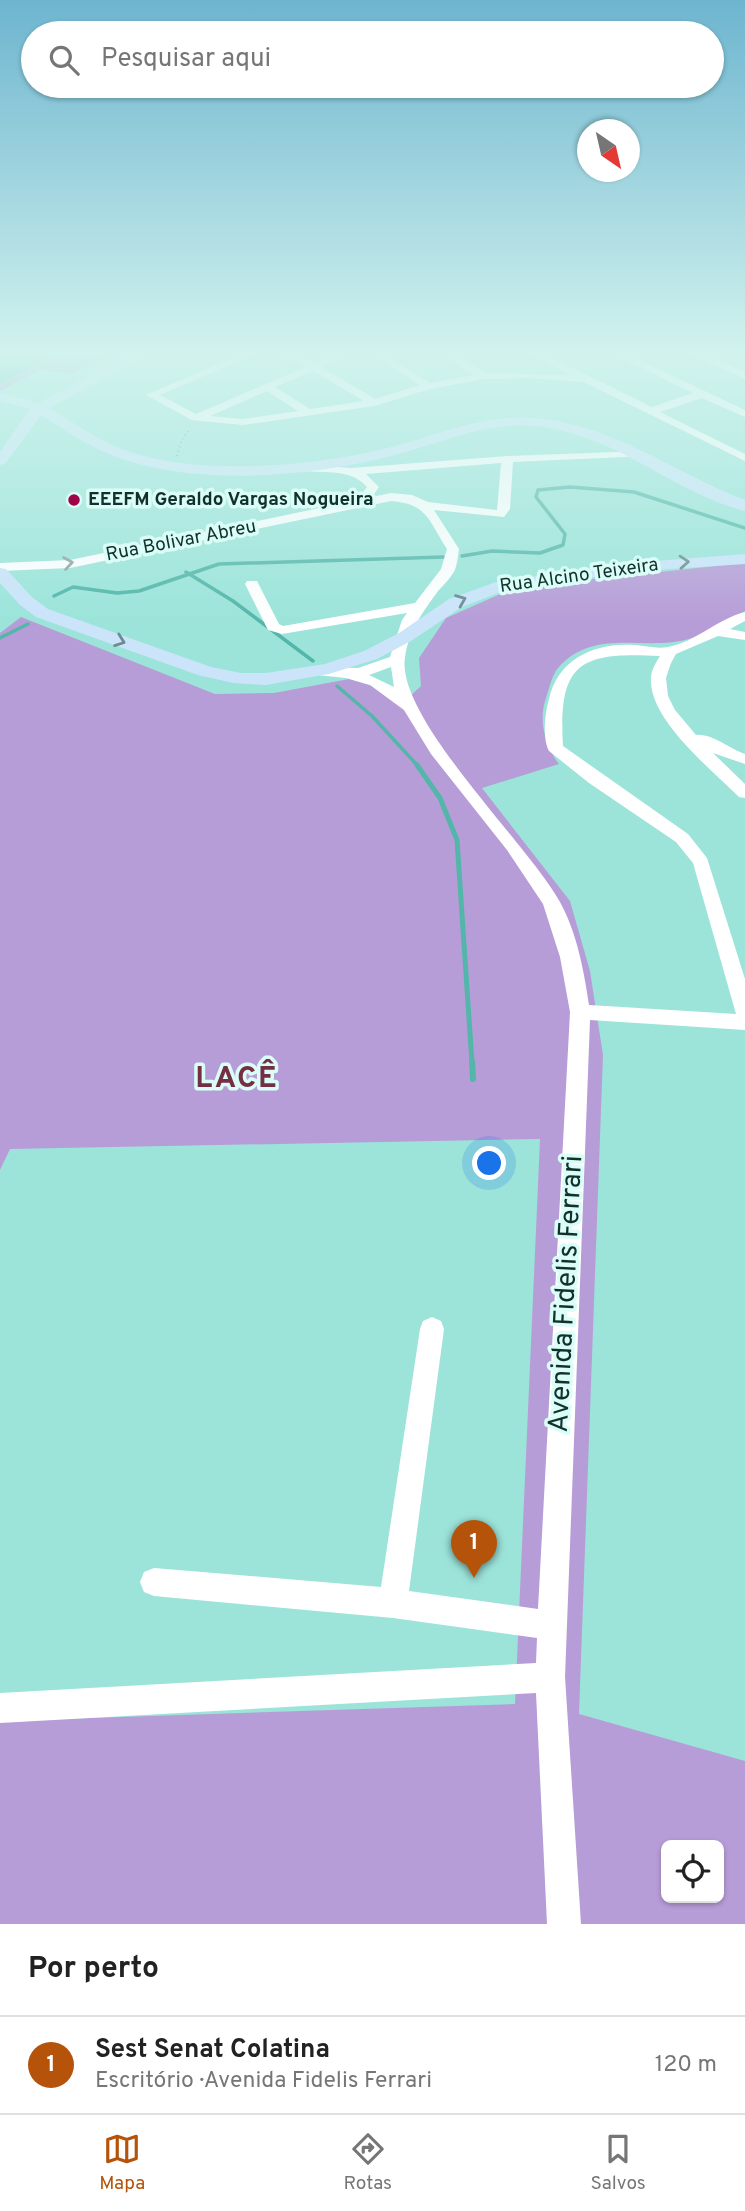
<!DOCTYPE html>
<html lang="pt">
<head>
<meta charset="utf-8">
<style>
  :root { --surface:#fff; --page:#f2f2f2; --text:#222; --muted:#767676; --line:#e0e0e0; --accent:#b45309 }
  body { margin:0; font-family:Overpass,sans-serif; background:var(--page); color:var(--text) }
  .controls { position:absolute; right:21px; bottom:21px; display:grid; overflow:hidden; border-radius:10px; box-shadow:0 2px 5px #0004 }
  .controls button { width:63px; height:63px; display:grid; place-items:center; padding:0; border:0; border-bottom:2px solid var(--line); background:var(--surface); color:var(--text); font:35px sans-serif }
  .compass { position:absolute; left:577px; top:119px; width:63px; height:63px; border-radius:50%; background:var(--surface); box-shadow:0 2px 5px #0004; rotate:146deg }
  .you { position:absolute; left:490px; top:1164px; width:24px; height:24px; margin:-18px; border:5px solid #fff; border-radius:50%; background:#1a73e8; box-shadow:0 0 0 10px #1a73e833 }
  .badge { display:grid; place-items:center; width:46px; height:46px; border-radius:50%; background:var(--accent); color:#fff; font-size:23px; font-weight:700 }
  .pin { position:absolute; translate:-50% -58px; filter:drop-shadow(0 2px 4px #0008) }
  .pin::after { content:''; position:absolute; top:37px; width:24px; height:21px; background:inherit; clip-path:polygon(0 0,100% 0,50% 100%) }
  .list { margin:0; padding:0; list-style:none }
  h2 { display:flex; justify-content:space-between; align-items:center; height:91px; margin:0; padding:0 28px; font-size:30px }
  h2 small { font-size:23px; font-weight:400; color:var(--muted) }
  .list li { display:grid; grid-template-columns:46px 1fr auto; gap:21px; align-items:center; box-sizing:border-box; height:98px; padding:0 28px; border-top:2px solid var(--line) }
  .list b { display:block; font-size:26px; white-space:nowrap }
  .list p { margin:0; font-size:23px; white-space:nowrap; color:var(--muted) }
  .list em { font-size:23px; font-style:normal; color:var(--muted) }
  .icon { flex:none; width:38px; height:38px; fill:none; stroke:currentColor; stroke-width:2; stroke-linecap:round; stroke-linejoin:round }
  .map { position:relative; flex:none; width:745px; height:1924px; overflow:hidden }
  .search { position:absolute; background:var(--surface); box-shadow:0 2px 5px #0004; left:21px; right:21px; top:21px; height:77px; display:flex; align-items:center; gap:18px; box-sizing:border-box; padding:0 24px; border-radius:38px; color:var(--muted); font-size:26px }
  .sheet { height:189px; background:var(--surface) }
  nav { display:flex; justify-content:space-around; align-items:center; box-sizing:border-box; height:98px; border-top:2px solid var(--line); background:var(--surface); font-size:19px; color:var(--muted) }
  nav a { display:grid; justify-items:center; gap:4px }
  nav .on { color:var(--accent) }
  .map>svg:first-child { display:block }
</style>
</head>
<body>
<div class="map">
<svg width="745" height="1924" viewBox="0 0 745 1924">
  <rect width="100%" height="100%" fill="#9ce4da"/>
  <g fill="#b79dd7" fill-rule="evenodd">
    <path d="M 61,352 L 118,352 L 71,374 L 41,370 L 0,391 L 0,384 Z"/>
    <path d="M 745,563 L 745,611 C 728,619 710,631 692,638 C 646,653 595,626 558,668 C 552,675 549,689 546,698 C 538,720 545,746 559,764 L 482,788 L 570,901 L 590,971 L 603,1055 L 579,1714 L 745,1761 L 745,1924 L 0,1924 L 0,1721 L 515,1704 L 540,1139 L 10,1149 L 0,1170 L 0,633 L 21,617 L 215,694 L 274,693 L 349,679 L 409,697 L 421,686 L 419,658 L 446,618 L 516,587 ZM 666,1845 L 719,1845 L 719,1898 L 666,1898 Z"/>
  </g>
  <path fill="#54b6aa" d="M 0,352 L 61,352 L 0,384 Z"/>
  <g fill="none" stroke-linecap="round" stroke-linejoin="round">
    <g stroke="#54b6aa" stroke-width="3.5">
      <path d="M 462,556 L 492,551 L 540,553 L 563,545 L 565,534 L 536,497 L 538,490 L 570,487 L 634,492 L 745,528"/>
      <path d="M 186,572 L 233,601 L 313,661"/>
      <path d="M 54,596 L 73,587 L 117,593 L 139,591 L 219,564 L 443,557"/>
      <path d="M 0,638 L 28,624"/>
      <path d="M 337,686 L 372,716 L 418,766"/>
    </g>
    <path stroke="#54b6aa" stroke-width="5" d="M 417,765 L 440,798 L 457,840 L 472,1063"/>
    <path stroke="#54b6aa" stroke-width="6" d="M 472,1061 L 473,1079"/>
    <path stroke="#71aca4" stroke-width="2" stroke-dasharray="1 3.5" stroke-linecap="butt" d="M 177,456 L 182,439 L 190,429"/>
    <g fill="#fff" fill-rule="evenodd">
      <path d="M 246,352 L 260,352 L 160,395 L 196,414 L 305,367 L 277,352 L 290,352 L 314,363 L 339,352 L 353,352 L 322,367 L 375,399 L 420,385 L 368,352 L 380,352 L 430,383 L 474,375 L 440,352 L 452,352 L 485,373 L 570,375 L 527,352 L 540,352 L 652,407 L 693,393 L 609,352 L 622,352 L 745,410 L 745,417 L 702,398 L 660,412 L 745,454 L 745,461 L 584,382 L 527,378 L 483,379 L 430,389 L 374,406 L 243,425 L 192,420 L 146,395 ZM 313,371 L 364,401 L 310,409 L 275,387 ZM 267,391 L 298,411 L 243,419 L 210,416 Z"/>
      <path d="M 687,352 L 700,352 L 745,372 L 745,379 Z"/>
      <path d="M 642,451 L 648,454 L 646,456 L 513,462 L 510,509 L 504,517 L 434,510 L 459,549 C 458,556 457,564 455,570 C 451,577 444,585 438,591 C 423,612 409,630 405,657 C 395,717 528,844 560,902 C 577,933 584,971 589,1005 L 736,1014 L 693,863 L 676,842 L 589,783 L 549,751 C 542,738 545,713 549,699 C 558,658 596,642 635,645 C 646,646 657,649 668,647 C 696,642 717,619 745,612 L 745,621 L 730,629 L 745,632 L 745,640 L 718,636 L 676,654 L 671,663 L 666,678 L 668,696 L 675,710 L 696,735 C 711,733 730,749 745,754 L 745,764 L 713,753 L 745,784 L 745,798 L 739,797 C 712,770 652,722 651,682 C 650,672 655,664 660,656 C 581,652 558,661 563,746 L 688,834 L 707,858 L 745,979 L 745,1030 L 590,1020 L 565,1677 L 581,1924 L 547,1924 L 536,1693 L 0,1723 L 0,1693 L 536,1663 L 537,1638 L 393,1618 L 154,1596 L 144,1592 L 140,1582 L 144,1572 L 154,1568 L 381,1587 L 420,1329 L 423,1321 L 432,1317 L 441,1321 L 444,1329 L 409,1591 L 538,1609 L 570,1012 L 560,957 L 543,904 L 507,850 L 431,754 L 404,710 L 370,685 L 346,678 L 317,675 L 310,671 L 317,667 L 358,668 L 390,657 L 402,620 L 407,613 L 282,634 L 268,630 L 245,584 L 247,581 L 257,581 L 279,624 L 283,626 L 415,603 L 441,569 L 447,549 C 428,520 428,504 391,501 L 70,568 L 0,571 L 0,563 L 70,560 L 358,500 L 367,487 C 349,466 319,475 295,470 L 293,468 L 299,464 L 351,468 L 507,456 ZM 501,463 L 497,510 L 428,502 L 412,495 L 391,493 L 372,497 L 379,487 L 366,474 ZM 391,667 L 394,687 L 369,675 Z"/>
    </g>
    <g fill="#cbe4fa" fill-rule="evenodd">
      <path d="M 137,352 L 153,352 L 49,408 C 75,423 98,441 128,451 C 200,477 321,466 395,446 C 442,434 485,414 534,418 C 612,424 675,473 745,500 L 745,511 C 671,492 617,434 535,426 C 485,421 439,444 391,456 C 310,477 194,487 114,456 C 87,446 65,430 41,415 L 5,464 L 0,465 L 0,452 L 30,409 L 0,401 L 0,393 L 38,403 Z"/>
      <path d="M 745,554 L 745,564 L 639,571 L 506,590 L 462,607 L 411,641 L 377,659 L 329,674 L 266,685 L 233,683 L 198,675 L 36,617 L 20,605 L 0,583 L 0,568 L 6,569 L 32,597 L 48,609 L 211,667 L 241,673 L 266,673 L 325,664 L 364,651 L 399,633 L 449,599 L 496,582 L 618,564 Z"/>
    </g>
  </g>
  <defs><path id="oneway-chevron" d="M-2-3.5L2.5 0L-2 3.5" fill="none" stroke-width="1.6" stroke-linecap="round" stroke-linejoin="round" transform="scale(1.75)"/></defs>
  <g stroke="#6e8a94">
    <use href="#oneway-chevron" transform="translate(684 562) rotate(-4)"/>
    <use href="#oneway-chevron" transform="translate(461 600) rotate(-22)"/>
    <use href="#oneway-chevron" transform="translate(120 641) rotate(20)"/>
  </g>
  <use stroke="#94a2a0" href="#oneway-chevron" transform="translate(68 563) rotate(-9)"/>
  <linearGradient id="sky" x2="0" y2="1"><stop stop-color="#6db5cf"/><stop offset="0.57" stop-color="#d2f3ee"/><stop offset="1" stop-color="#d2f3ee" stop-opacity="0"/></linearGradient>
  <rect width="745" height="621" fill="url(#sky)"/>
  <circle fill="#9f0449" stroke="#dafdf8" stroke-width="2.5" cx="74" cy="500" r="7"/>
  <g text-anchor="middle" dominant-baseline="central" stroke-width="7" stroke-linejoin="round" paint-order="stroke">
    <g font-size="19" font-weight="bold" fill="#12312d" stroke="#dafdf8" text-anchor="start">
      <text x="88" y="500">EEEFM Geraldo Vargas Nogueira</text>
    </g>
    <g font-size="19" fill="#12312d" stroke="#dafdf8">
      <text transform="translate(181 541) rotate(-11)">Rua Bolivar Abreu</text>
      <text transform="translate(579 576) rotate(-8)">Rua Alcino Teixeira</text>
    </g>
    <g font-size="28" fill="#12312d" stroke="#dafdf8">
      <text transform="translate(567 1294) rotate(-87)">Avenida Fidelis Ferrari</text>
    </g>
    <g font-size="30" font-weight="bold" letter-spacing="2" fill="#752f43" stroke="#dafdf8">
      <text x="237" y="1079">LACÊ</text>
    </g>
  </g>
</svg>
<div class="controls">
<button><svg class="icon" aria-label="locate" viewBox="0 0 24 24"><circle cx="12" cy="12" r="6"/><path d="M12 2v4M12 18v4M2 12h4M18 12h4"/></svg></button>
</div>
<svg class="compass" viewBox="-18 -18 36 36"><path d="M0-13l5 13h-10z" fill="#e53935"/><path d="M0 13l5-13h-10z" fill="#767676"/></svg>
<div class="you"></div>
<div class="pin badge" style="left:474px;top:1578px">1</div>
<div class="search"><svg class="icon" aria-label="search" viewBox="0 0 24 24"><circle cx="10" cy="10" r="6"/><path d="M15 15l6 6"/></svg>Pesquisar aqui</div>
</div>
<section class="sheet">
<h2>Por perto<small></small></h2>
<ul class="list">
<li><span class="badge">1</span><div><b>Sest Senat Colatina</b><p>Escritório · Avenida Fidelis Ferrari</p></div><em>120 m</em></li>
</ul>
</section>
<nav>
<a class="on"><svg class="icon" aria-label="map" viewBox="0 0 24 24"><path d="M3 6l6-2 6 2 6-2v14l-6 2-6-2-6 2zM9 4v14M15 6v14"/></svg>Mapa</a>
<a><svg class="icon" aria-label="directions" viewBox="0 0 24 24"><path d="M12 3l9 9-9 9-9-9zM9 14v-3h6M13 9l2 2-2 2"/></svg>Rotas</a>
<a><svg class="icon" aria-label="saved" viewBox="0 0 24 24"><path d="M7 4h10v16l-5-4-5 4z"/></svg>Salvos</a>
</nav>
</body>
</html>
